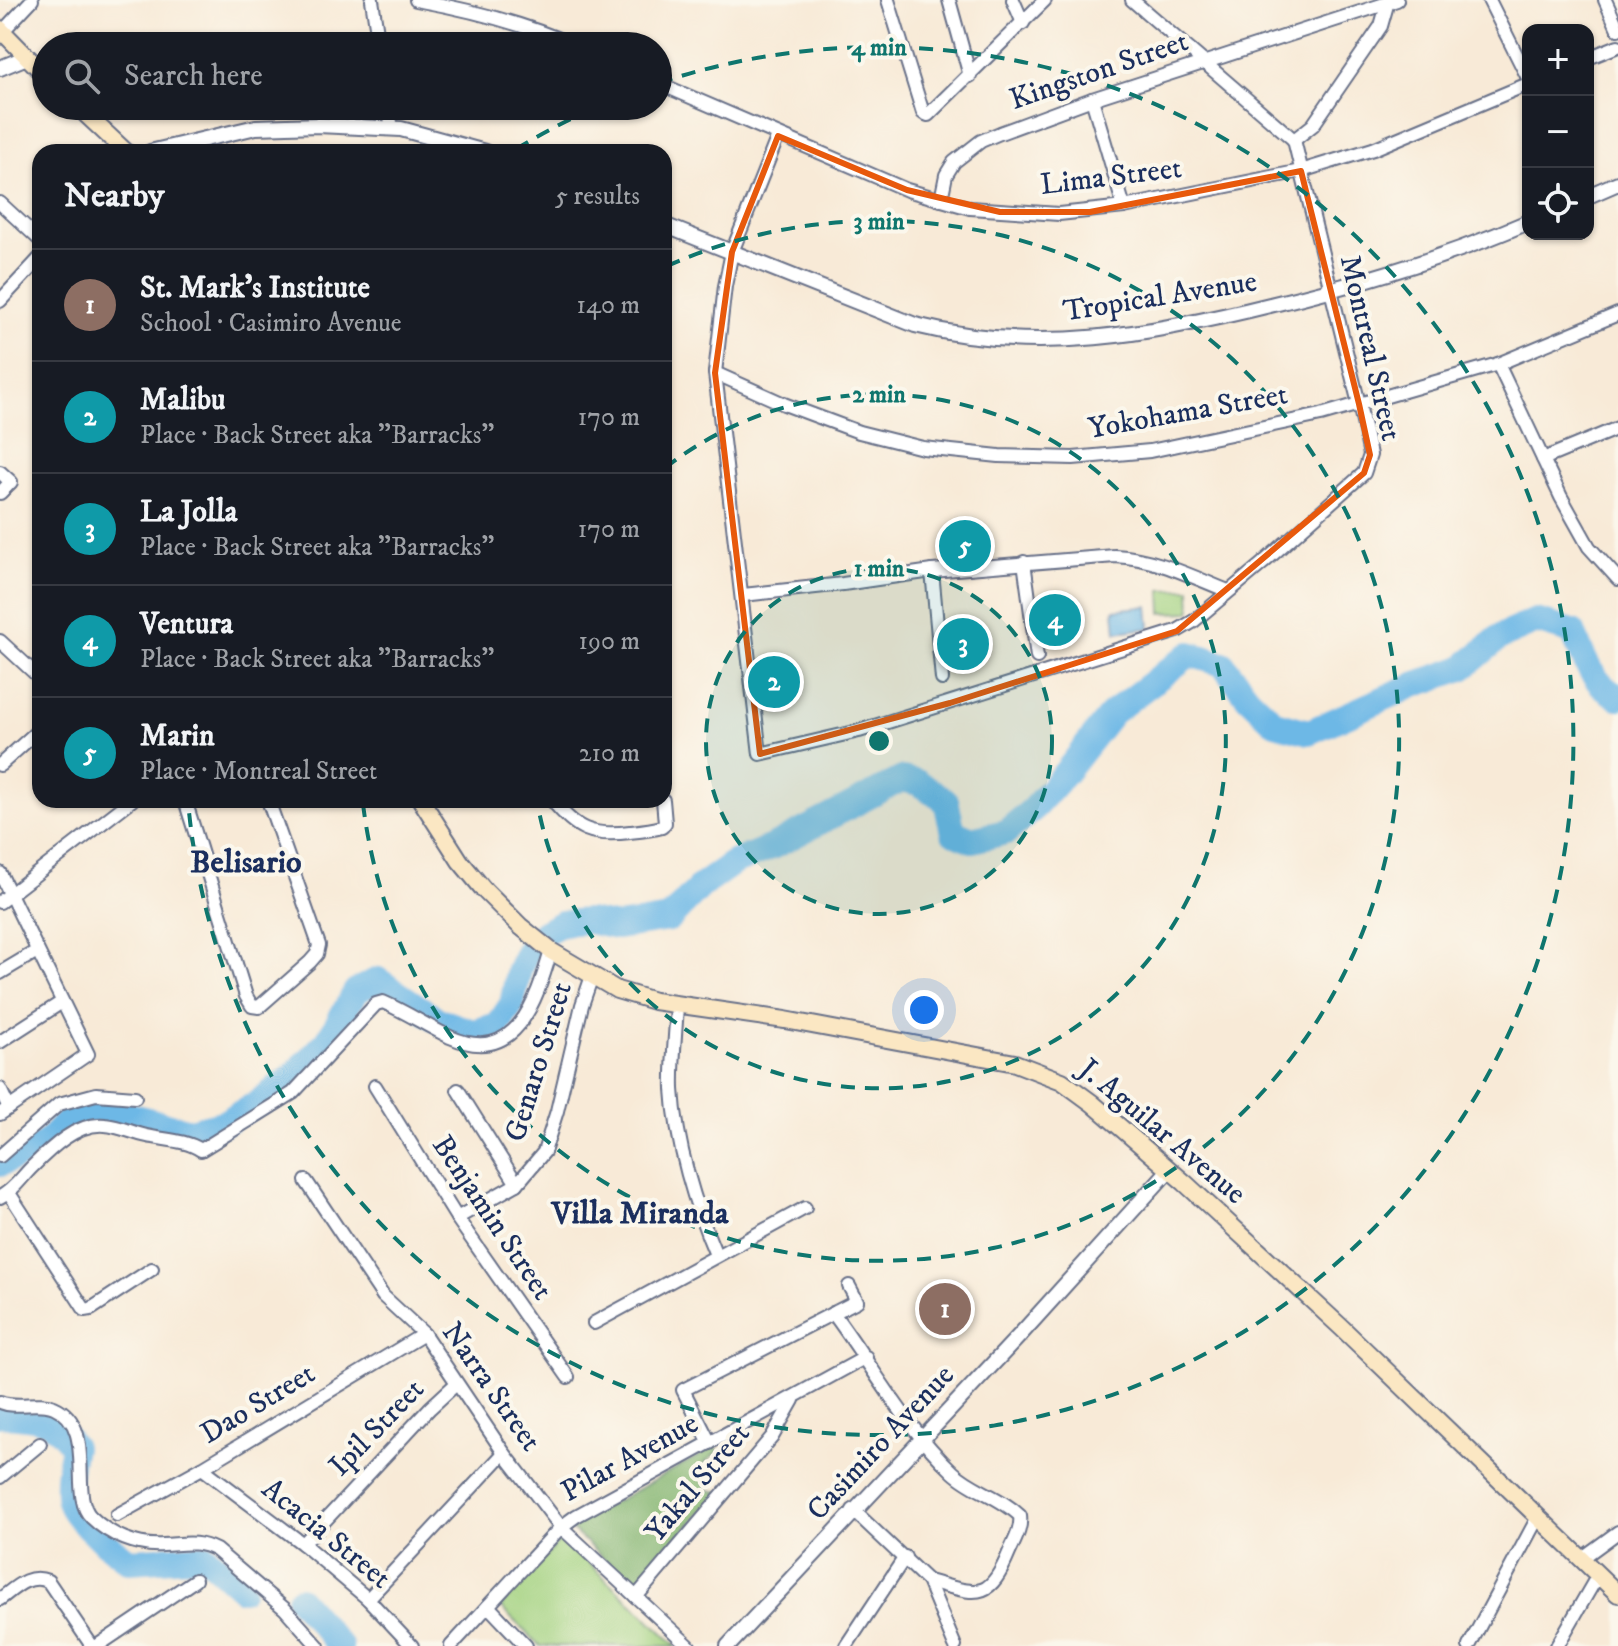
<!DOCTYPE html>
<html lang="en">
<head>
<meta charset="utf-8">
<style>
  :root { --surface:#171b24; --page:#20242c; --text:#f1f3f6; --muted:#9ea1a6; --line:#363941; --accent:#1a73e8 }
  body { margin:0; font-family:"IM FELL DW Pica",serif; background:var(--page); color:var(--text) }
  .controls { position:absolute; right:24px; top:24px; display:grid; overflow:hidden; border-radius:16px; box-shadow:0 2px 6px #0004 }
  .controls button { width:72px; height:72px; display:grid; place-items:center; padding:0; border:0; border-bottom:2px solid var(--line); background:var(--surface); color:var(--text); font:40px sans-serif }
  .you { position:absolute; left:924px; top:1010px; width:28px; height:28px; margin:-20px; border:6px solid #fff; border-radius:50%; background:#1a73e8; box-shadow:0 0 0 12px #1a73e833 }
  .badge { display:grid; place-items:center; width:52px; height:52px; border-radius:50%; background:var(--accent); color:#fff; font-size:26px; font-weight:700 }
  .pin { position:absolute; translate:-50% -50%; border:4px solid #fff; box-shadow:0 2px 8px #0006 }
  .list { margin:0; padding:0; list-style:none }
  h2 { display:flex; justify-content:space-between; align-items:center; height:104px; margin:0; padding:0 32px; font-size:34px }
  h2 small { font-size:26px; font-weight:400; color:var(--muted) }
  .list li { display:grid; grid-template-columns:52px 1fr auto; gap:24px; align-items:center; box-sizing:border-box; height:112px; padding:0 32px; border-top:2px solid var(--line) }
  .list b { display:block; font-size:30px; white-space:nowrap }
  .list p { margin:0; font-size:26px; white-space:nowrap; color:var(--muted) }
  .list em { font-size:26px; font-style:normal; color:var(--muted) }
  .icon { flex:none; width:44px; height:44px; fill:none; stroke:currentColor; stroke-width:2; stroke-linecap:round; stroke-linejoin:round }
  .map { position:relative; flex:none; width:1618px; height:1646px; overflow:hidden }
  .search { position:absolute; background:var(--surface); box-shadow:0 2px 6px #0004; left:32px; top:32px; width:640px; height:88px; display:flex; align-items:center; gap:20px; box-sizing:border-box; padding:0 28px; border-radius:44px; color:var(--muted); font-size:30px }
  .panel { position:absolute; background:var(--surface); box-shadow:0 2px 6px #0004; left:32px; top:144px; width:640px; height:664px; border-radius:24px }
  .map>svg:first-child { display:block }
</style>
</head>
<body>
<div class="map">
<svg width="1618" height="1646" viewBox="0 0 1618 1646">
  <rect width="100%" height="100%" fill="#fbf7ec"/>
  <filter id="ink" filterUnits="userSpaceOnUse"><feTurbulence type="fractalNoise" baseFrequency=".0125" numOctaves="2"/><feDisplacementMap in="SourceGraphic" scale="16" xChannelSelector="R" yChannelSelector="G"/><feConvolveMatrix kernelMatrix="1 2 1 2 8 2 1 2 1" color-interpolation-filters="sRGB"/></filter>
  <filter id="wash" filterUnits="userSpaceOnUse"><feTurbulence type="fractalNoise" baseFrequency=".006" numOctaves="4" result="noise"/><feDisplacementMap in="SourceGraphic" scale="32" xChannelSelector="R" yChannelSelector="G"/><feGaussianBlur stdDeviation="1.8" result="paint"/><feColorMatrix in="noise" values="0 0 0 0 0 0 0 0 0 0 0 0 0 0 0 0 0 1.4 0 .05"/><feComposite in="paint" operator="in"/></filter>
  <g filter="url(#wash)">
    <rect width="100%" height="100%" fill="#f8ead7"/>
    <g fill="#a3d280" stroke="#5f806f" stroke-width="2">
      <path d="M 1190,589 L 1191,612 L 1162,613 L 1161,590 Z"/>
      <path d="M 562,1538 L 677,1646 L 540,1646 L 500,1607 Z"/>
    </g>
    <path fill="#82b46e" stroke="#4e7266" stroke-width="2" d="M 716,1446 L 719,1451 L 703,1465 L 702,1478 L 708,1490 L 721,1492 L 633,1586 L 569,1527 Z"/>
    <path fill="#6db8e6" stroke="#4474a2" stroke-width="2" d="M 1148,606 L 1150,628 L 1116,632 L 1114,610 Z"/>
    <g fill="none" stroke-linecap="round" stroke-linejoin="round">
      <g stroke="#6db8e6" stroke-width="26">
        <path d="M 0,1164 L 44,1145 L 69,1119 L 89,1110 L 117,1112 L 190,1131 L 223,1123 L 256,1104 L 294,1075 L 328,1040 L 356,991 L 378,980 L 438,1020 L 473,1032 L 498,1025 L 512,1004 L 519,969 L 529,948 L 542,934 L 562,923 L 588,921 L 617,927 L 669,919 L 701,886 L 733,863 L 774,846 L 902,779 L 919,783 L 946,801 L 953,832 L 972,840 L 1006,832 L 1032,810 L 1065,773 L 1112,713 L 1190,654 L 1223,664 L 1248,697 L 1275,723 L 1309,732 L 1414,685 L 1463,668 L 1500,637 L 1536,621 L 1573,632 C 1583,658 1592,683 1618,697"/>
        <path d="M 0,1414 C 37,1419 50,1413 73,1447 C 70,1461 65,1491 70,1504 C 77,1522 113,1549 129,1561 L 205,1556 L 242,1589"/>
        <path d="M 299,1599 L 340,1646"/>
      </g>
    </g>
  </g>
  <g filter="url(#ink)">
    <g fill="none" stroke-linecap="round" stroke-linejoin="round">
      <defs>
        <g id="minor">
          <path d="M 372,0 L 379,46"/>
          <path d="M 416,0 C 471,10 524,23 575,46"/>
          <path d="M 888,0 L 923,113 L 928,115 L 1045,0"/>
          <path d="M 949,0 L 970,76"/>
          <path d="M 1013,0 L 1023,23"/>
          <path d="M 1132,0 L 1294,140"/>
          <path d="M 1489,0 L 1528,78"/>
          <path d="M 1605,0 L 1618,29"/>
          <path d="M 2,32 L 32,0"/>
          <path d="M 1588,58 L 1618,46"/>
          <path d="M 658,83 L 907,190 L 970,208 L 1059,214 L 1124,207 L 1301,171 L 1373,149 L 1528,84"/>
          <path d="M 1092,99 L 1124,207"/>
          <path d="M 388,106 L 392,128"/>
          <path d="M 778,136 L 732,252 L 725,286 L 715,373 L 760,754 L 859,731 L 1177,631 L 1194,621 L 1263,563 L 1364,473 L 1370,455 L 1359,404 L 1294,140"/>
          <path d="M 1294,140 L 1313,125 L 1381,26 L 1387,5"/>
          <path d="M 941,200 L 946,175 L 954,162 L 981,141 L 1000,133 L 1092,99 L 1397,0"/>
          <path d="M 0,203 L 40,240"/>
          <path d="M 0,301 L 40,258"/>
          <path d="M 1498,364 L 1561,497 L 1589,547 L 1618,579"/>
          <path d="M 715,373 L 784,404 L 859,432 L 923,448 L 999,456 L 1073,458 L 1150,451 L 1321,415 L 1498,364 L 1618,314"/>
          <path d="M 1543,459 L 1618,428"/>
          <path d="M 0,472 L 11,482 L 0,493"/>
          <path d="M 1024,562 L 1037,657"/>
          <path d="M 932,571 L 942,679"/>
          <path d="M 743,595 L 843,584 L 932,571 L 1115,556 C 1155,558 1191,576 1228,591"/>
          <path d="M 0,641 L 40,678"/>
          <path d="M 0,765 L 40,729"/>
          <path d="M 185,800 L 246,996 L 252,1006 L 259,1007 L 310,962 L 317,954 L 319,945 L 268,800"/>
          <path d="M 552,800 C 576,830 592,837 630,832 C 640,831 651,830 662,827 L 665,823 L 663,800"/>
          <path d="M 0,873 L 88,1054 L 0,1114"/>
          <path d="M 0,902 L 132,800"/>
          <path d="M 0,973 L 37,951"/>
          <path d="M 677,1003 C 676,1031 672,1061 673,1089 C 676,1143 695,1206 716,1255"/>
          <path d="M 0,1042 L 62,1002"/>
          <path d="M 375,1086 L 457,1218 L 568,1377"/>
          <path d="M 0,1089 L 9,1108"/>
          <path d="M 458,1090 L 517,1184"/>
          <path d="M 0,1156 L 59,1104 L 96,1094 L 135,1097"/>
          <path d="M 306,1181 L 383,1296 L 424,1334 L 504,1453 L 561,1527 L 689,1646"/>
          <path d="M 9,1193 L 85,1310 L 91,1309 L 152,1269"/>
          <path d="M 0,1197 C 14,1190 21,1178 32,1167 C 50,1149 77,1122 105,1125 C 119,1126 133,1133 147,1136 C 165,1140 186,1140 201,1150 L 293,1093 L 376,1004 L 383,1002 C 406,1012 427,1026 450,1037 C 516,1066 536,1001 551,951"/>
          <path d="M 457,1218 L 517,1184 L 544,1152 L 557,1111 L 582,1005 L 592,976"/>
          <path d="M 833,1313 C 872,1365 905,1427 953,1472 C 972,1490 1001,1497 1020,1516 C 1022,1529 1014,1541 1009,1553 C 988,1604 976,1593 928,1581"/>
          <path d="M 594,1323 L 805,1208"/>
          <path d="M 0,1402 C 17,1409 38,1400 54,1407 C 98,1426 68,1495 91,1517 C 109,1535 138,1547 163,1545 C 184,1544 197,1540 216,1550 L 285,1609 L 318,1646"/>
          <path d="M 710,1443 L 683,1390 L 857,1301 L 849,1286"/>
          <path d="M 202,1468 L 303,1544 L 368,1599 L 412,1646"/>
          <path d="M 0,1477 L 40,1444"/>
          <path d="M 853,1510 L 928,1581 L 955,1646"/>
          <path d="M 117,1515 L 202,1468 L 424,1334"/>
          <path d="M 303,1544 L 430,1408 L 456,1384"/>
          <path d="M 1581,1559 L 1618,1532"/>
          <path d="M 636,1597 L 772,1437 L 793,1400"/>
          <path d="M 0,1599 C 15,1588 28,1573 48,1581 L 92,1646"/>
          <path d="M 368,1599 L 504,1453"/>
          <path d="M 488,1606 L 526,1646"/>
          <path d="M 97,1646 L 195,1580"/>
          <path d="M 451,1646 L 561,1527 L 576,1516 L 866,1357"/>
          <path d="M 846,1646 L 905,1557"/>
          <path d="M 1469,1646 L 1538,1517"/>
          <path d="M 1557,1646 L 1598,1575"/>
        </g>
        <g id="tertiary">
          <path d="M 0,68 L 27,57"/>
          <path d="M 150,152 L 256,127 L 318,125 L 401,129 L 485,152"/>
          <path d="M 1588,196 L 1618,183"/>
          <path d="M 664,225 L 915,325 C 1037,356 1154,334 1274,304 C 1362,283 1445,258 1528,222"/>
          <path d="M 728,1646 L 1019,1336 L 1169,1170"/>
        </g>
        <g id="secondary">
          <path d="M 0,29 L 46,76"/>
          <path d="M 77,106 L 126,152"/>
          <path d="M 421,800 L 460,861 L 484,890 L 520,926 L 551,951 L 617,990 L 654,1001 L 785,1020 L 1015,1063 L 1062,1081 L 1092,1103 L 1185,1183 L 1342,1328 L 1618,1594"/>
        </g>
      </defs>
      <use href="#minor" stroke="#687088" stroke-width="16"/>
      <use href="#tertiary" stroke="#687088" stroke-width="18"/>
      <use href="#secondary" stroke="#687088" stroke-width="20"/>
      <use href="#minor" stroke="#fff" stroke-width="12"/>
      <use href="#tertiary" stroke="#fff" stroke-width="14"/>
      <use href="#secondary" stroke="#fbe7c3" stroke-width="16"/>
    </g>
  </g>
  <path fill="none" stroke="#e8590c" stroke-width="6" stroke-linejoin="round" d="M 778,136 L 907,190 L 1000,212 L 1090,212 L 1301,171 L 1359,404 L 1370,455 L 1364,473 L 1177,631 L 950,703 L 760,754 L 715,373 L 732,252 Z"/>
  <circle cx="879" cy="741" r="173" fill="#0f766e" fill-opacity=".12"/>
  <g fill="none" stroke="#0f766e" stroke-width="4" stroke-dasharray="14 10">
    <circle cx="879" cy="741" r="173"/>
    <path d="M665 468A347 347 0 1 1 537 801"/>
    <path d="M667 266A520 520 0 1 1 363 804"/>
    <path d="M516 149A694 694 0 0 1 597 107M659 83A694 694 0 1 1 188 801"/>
  </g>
  <g text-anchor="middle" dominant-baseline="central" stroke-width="8" stroke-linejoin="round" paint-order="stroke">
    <g font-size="30" fill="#1b2f5e" stroke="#fbf7ec">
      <text transform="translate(1099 71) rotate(-19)">Kingston Street</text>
      <text transform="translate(1111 177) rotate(-7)">Lima Street</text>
      <text transform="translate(1160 297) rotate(-9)">Tropical Avenue</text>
      <text transform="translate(1370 348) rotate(77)">Montreal Street</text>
      <text transform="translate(1188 412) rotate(-10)">Yokohama Street</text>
      <text transform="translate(539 1062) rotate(-73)">Genaro Street</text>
      <text transform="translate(1162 1132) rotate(40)">J. Aguilar Avenue</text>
      <text transform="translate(492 1218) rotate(56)">Benjamin Street</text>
      <text transform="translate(491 1387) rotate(55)">Narra Street</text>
      <text transform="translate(258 1404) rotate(-31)">Dao Street</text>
      <text transform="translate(377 1428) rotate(-46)">Ipil Street</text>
      <text transform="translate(881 1443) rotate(-47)">Casimiro Avenue</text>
      <text transform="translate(630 1458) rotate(-29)">Pilar Avenue</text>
      <text transform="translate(698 1483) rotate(-50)">Yakal Street</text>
      <text transform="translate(326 1534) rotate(39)">Acacia Street</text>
    </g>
    <g font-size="32" font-weight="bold" fill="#1b2f5e" stroke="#fbf7ec">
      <text x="246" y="863">Belisario</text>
      <text x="640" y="1214">Villa Miranda</text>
    </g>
  </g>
  <circle cx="879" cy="741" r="12" fill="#0f766e" stroke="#fbf7ec" stroke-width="4"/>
  <g font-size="24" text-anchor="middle" font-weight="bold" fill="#0f766e" stroke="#fbf7ec" stroke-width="8" stroke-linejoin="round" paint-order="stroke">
    <text x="879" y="55">4 min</text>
    <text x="879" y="229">3 min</text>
    <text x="879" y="402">2 min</text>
    <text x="879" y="576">1 min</text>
  </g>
</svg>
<div class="controls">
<button>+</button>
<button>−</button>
<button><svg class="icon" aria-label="locate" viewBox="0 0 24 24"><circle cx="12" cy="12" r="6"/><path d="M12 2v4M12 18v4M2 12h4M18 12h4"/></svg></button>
</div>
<div class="you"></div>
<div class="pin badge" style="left:945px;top:1309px;background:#8d6e63">1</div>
<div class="pin badge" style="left:774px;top:682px;background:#0f9aa8">2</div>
<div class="pin badge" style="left:963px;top:644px;background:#0f9aa8">3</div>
<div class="pin badge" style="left:1055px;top:620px;background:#0f9aa8">4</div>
<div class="pin badge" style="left:965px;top:546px;background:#0f9aa8">5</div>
<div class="search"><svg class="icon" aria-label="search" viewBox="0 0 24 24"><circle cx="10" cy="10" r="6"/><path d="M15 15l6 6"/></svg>Search here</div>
<section class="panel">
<h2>Nearby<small>5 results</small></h2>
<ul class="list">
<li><span class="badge" style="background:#8d6e63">1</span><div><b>St. Mark's Institute</b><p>School · Casimiro Avenue</p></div><em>140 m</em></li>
<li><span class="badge" style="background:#0f9aa8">2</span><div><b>Malibu</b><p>Place · Back Street aka &quot;Barracks&quot;</p></div><em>170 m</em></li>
<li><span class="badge" style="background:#0f9aa8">3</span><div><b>La Jolla</b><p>Place · Back Street aka &quot;Barracks&quot;</p></div><em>170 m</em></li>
<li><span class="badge" style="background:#0f9aa8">4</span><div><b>Ventura</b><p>Place · Back Street aka &quot;Barracks&quot;</p></div><em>190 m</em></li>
<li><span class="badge" style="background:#0f9aa8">5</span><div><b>Marin</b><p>Place · Montreal Street</p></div><em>210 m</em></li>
</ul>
</section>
</div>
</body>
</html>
